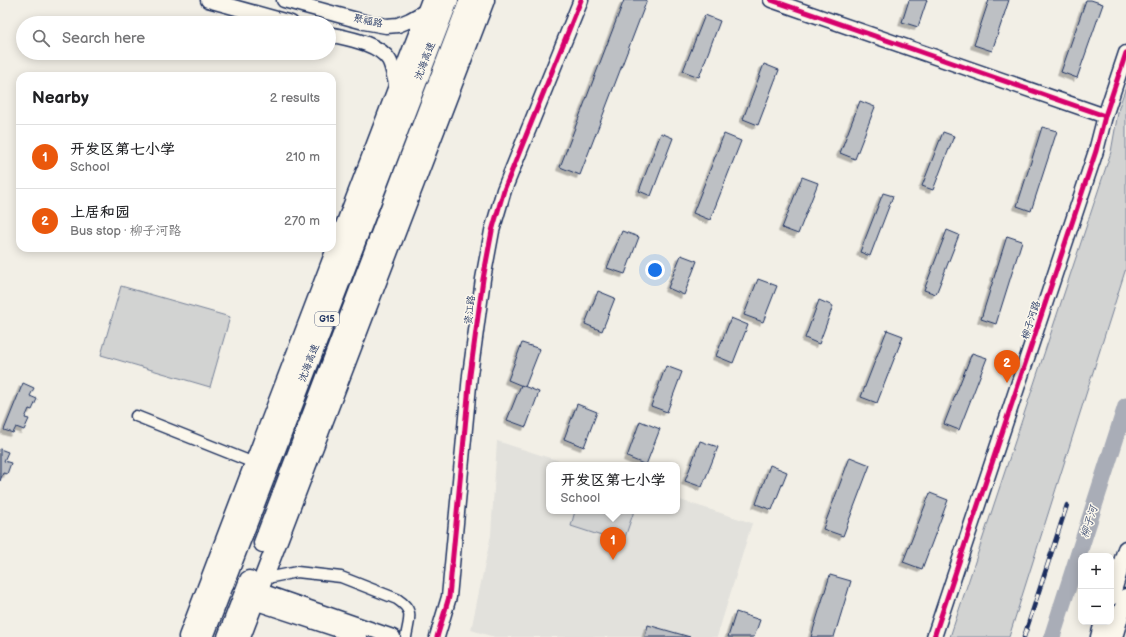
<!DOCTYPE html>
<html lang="en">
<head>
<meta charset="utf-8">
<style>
  :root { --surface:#fff; --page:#f6f6f6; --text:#202124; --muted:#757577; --line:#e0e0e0; --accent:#ea580c }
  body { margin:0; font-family:"Balsamiq Sans","LXGW WenKai TC",sans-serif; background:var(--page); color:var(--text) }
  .controls { position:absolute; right:12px; bottom:12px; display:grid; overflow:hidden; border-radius:8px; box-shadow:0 2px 10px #0003 }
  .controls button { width:36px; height:36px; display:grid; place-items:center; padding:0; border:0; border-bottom:1px solid var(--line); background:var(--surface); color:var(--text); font:20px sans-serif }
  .you { position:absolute; left:655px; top:270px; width:14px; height:14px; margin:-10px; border:3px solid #fff; border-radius:50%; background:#1a73e8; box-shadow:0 0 0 6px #1a73e833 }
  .badge { display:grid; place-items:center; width:26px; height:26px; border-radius:50%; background:var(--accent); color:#fff; font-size:13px; font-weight:700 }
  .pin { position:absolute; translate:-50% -33px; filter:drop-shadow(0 1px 2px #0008) }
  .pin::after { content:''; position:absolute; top:21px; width:14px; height:12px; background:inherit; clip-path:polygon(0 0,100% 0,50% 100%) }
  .popup { position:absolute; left:546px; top:462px; width:134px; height:52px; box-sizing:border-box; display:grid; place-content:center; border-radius:8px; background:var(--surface); filter:drop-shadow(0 1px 3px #0005); font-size:13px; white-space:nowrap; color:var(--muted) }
  .popup b { font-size:15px; color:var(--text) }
  .popup::after { content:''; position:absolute; left:50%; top:100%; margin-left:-8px; border:8px solid transparent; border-top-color:var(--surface) }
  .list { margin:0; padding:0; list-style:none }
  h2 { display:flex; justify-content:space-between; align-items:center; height:52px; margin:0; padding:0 16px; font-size:17px }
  h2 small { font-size:13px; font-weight:400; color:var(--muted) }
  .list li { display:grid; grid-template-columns:26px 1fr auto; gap:12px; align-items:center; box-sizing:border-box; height:64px; padding:0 16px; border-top:1px solid var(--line) }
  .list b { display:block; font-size:15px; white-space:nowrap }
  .list p { margin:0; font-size:13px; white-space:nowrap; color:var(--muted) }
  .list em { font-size:13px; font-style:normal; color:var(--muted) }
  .icon { flex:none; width:22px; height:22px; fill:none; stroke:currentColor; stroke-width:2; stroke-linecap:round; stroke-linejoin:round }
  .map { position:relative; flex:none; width:1126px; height:637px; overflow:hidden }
  .search { position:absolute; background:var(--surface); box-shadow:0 2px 10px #0003; left:16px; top:16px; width:320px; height:44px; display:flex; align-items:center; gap:10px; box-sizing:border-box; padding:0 14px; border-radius:22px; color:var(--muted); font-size:15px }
  .panel { position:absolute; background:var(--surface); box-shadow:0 2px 10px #0003; left:16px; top:72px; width:320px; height:180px; border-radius:12px }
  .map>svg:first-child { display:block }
</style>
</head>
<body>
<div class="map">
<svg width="1126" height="637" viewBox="0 0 1126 637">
  <defs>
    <filter id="shadow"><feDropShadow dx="-3.5" dy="3.5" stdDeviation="0" flood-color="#0004"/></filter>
  </defs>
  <rect width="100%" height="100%" fill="#f2efe6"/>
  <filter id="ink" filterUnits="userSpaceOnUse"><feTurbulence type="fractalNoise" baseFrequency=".025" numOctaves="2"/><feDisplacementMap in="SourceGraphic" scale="8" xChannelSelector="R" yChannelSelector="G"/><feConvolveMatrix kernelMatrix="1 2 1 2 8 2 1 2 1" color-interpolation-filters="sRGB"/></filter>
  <g filter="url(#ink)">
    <path fill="#e2e1dc" d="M 497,441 L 572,465 L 549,465 L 549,511 L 677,511 L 677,499 L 752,523 L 717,637 L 494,637 L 471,630 L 491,535 Z"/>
    <g fill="#d2d3d2" stroke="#768198">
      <path d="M 1126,87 L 1126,268 L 1009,637 L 950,637 L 1111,152 L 1119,107 Z"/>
      <path d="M 121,286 L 230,317 L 210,387 L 101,355 Z"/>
      <path d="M 575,511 L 634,511 L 623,543 L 571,526 Z"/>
    </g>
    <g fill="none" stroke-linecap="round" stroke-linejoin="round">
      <path stroke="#a9adb7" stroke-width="17" d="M 1052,637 L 1126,406"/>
    </g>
    <g fill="#bdc0c4" stroke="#1b2f5e" filter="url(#shadow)">
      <path d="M 624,0 L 647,0 L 580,175 L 560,167 Z"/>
      <path d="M 909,0 L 927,0 L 918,27 L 902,22 Z"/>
      <path d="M 989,0 L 1009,0 L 992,51 L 974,45 Z"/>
      <path d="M 1086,0 L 1091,0 L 1103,4 L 1077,78 L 1061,72 Z"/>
      <path d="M 705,15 L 720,21 L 699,77 L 683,71 Z"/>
      <path d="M 764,64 L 779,70 L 758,125 L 743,119 Z"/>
      <path d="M 860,101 L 875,107 L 855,159 L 840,153 Z"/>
      <path d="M 1042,127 L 1057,131 L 1031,211 L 1017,206 Z"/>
      <path d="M 943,132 L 954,136 L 933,190 L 922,186 Z"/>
      <path d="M 661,133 L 673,138 L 651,196 L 639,191 Z"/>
      <path d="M 724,134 L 741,141 L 710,220 L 693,213 Z"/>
      <path d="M 802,177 L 818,183 L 798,234 L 782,228 Z"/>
      <path d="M 883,193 L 893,196 L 870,256 L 860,252 Z"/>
      <path d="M 947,230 L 959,235 L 936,294 L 924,290 Z"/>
      <path d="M 622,231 L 639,237 L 625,274 L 607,268 Z"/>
      <path d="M 1007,236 L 1022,241 L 996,324 L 981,319 Z"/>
      <path d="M 681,255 L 697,261 L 684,295 L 668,288 Z"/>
      <path d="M 758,279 L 777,286 L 763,322 L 744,315 Z"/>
      <path d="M 598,291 L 615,298 L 602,331 L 585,324 Z"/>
      <path d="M 819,300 L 833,306 L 819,344 L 805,338 Z"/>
      <path d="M 731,318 L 748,325 L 733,363 L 716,356 Z"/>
      <path d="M 887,330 L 903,336 L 877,403 L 861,397 Z"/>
      <path d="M 522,343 L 540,349 L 525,387 L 508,380 Z"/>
      <path d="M 972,353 L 987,358 L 959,430 L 944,424 Z"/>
      <path d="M 666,366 L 682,372 L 667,412 L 651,406 Z"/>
      <path d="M 23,383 L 34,388 L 30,396 L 37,399 L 32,410 L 29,409 L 25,418 L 29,419 L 24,430 L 16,427 L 13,433 L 4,430 Z"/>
      <path d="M 521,385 L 539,392 L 526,427 L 507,420 Z"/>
      <path d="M 577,404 L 597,412 L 584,447 L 564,439 Z"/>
      <path d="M 640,421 L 660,429 L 646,465 L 627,457 Z"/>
      <path d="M 700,441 L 718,447 L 702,487 L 685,481 Z"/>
      <path d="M 0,449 L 8,452 L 4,461 L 11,463 L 7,474 L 3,473 L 0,481 Z"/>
      <path d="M 850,457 L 870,465 L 843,536 L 823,529 Z"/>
      <path d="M 770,465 L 787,472 L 772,510 L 756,504 Z"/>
      <path d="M 930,493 L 948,500 L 922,569 L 903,562 Z"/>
      <path d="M 830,575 L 851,581 L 834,637 L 811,637 Z"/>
      <path d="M 736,612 L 760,620 L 754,637 L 728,637 Z"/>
      <path d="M 648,625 L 690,637 L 645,637 Z"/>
    </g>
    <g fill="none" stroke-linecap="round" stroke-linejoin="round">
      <defs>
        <g id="street">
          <path d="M 136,416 L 254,463"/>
          <path d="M 262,579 L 297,572 L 341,577 L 397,599 C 415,611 409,618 406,637"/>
        </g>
        <g id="secondary">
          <path d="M 208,0 L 291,23"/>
          <path d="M 284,0 L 364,22 L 386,26 L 398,25 L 410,20 L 426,11"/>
          <path d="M 771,0 L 1105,116"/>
          <path d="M 329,34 C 346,38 379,43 389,60 C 393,67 394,78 397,87"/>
          <path d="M 258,590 L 393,637"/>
          <path d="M 254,602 L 360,637"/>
          <path d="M 437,637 L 449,597 L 470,375 L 483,279 L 492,231 L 504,190 L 581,0"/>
          <path d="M 934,637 L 1096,151 L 1105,116 L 1126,53"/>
        </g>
        <g id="primary">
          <path d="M 1111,597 L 1126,549"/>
          <path d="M 1099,637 L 1103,622"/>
          <path d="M 1114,637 L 1126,597"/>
        </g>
        <g id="highway">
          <path d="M 263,543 L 469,0"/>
          <path d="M 188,637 L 431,0"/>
          <path d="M 204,637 L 449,0"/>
          <path d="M 227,637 L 249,580"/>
          <path d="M 241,637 L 485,0"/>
        </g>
      </defs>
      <use href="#street" stroke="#1b2f5e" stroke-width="13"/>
      <use href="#secondary" stroke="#1b2f5e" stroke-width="17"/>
      <use href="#primary" stroke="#1b2f5e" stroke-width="19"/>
      <use href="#highway" stroke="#1b2f5e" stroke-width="21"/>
      <use href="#street" stroke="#fbf7ec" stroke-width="10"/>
      <use href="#secondary" stroke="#fbf7ec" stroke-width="14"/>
      <use href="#primary" stroke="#fbf7ec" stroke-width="16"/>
      <use href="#highway" stroke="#fbf7ec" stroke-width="18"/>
      <defs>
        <path id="rail" d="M 1024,637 L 1067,505"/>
      </defs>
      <use href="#rail" stroke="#1b2f5e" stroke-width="4.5"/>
      <use href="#rail" stroke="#fbf7ec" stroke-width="3" stroke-dasharray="9" stroke-linecap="butt"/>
      <defs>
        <g id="cycleway">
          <path d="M 771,0 L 1105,116"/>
          <path d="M 437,637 L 449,597 L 470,375 L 483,279 L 492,231 L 504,190 L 581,0"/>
          <path d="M 934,637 L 1096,151 L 1105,116 L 1126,53"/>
        </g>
      </defs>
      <use href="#cycleway" stroke="#fbf7ec" stroke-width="8"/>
      <use href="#cycleway" stroke="#d6006c" stroke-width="5"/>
    </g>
  </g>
  <g text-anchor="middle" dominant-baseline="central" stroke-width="3" stroke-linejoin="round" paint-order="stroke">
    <rect fill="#fbf7ec" stroke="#5e6b89" stroke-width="1" x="315" y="312" width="24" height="14" rx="3"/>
    <g font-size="9" font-weight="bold" fill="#1b2f5e">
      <text x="327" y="319">G15</text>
    </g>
    <g font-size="10" fill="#1b2f5e" stroke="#fbf7ec">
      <text transform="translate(368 21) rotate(12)">聚福路</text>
      <text transform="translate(425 61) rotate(-69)">沈海高速</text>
      <text transform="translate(470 310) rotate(-83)">资江路</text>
      <text transform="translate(1031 320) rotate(-72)">柳子河路</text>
      <text transform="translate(309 363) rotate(-69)">沈海高速</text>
    </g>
    <g font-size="11" font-style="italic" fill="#465579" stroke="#fbf7ec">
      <text transform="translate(1089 522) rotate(-72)">柳子河</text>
    </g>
  </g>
</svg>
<div class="controls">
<button>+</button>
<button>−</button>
</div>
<div class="you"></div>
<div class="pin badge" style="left:613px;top:560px">1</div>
<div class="popup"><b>开发区第七小学</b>School</div>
<div class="pin badge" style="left:1007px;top:383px">2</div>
<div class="search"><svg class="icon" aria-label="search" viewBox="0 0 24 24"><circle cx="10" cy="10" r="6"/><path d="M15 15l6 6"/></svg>Search here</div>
<section class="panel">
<h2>Nearby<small>2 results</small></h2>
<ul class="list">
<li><span class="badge">1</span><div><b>开发区第七小学</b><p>School</p></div><em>210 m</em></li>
<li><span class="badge">2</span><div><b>上居和园</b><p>Bus stop · 柳子河路</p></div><em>270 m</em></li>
</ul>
</section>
</div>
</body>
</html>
